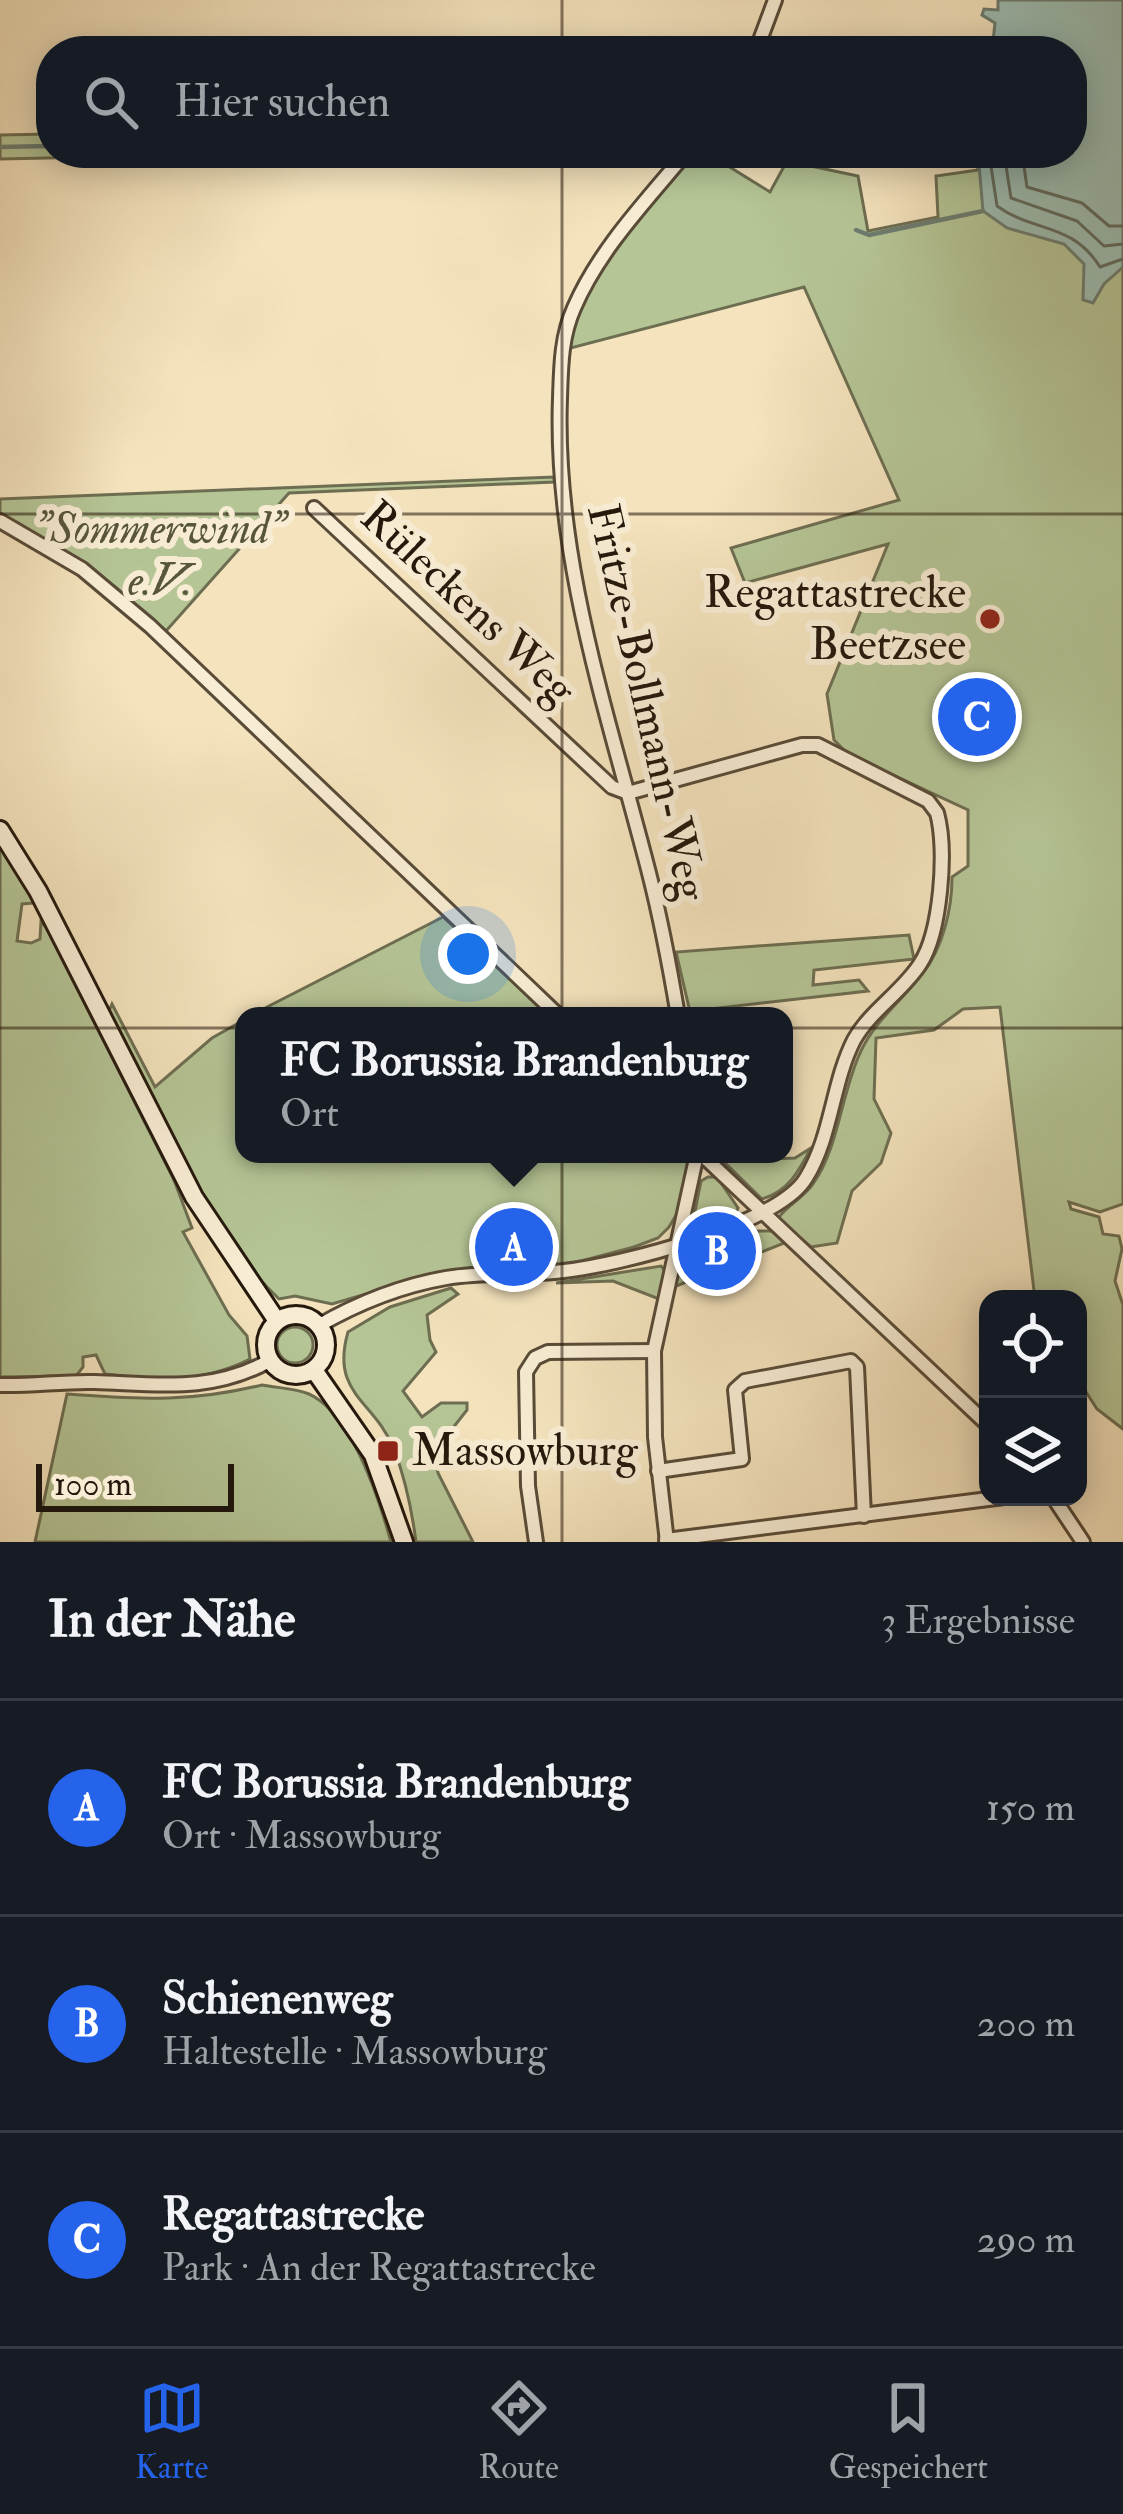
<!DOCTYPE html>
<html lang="de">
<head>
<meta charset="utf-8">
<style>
  :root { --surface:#171b24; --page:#242831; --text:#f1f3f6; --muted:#9ea1a6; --line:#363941; --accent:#2563eb }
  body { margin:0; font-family:"IM FELL Double Pica",serif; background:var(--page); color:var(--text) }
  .controls { position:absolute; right:36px; bottom:36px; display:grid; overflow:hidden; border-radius:24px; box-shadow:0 6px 30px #0003 }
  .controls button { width:108px; height:108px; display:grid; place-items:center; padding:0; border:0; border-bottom:3px solid var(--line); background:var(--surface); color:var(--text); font:60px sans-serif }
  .scale { position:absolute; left:36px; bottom:30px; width:198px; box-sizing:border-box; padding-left:12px; border:6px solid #25180c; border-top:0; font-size:33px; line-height:42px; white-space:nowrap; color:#25180c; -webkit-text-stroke:9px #f8edd4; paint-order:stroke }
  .you { position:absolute; left:468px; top:954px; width:42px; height:42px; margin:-30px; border:9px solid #fff; border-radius:50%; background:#1a73e8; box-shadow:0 0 0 18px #1a73e833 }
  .badge { display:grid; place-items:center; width:78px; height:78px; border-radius:50%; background:var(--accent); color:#fff; font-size:39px; font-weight:700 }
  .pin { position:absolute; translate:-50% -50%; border:6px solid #fff; box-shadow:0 3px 12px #0006 }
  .popup { position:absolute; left:235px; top:1007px; width:558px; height:156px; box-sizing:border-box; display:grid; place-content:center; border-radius:24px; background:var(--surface); filter:drop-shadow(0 3px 9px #0005); font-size:39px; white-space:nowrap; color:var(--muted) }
  .popup b { font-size:45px; color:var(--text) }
  .popup::after { content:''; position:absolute; left:50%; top:100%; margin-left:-24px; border:24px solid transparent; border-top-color:var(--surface) }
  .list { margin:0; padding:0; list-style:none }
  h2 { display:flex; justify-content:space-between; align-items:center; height:156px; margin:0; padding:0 48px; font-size:51px }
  h2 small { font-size:39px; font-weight:400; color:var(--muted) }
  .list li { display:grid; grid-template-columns:78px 1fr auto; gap:36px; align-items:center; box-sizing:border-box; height:216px; padding:0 48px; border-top:3px solid var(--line) }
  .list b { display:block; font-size:45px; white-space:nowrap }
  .list p { margin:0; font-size:39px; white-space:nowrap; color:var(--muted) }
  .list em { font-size:39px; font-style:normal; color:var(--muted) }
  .icon { flex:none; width:66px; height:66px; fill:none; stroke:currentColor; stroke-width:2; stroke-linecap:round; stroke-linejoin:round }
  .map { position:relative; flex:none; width:1123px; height:1542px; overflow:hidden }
  .search { position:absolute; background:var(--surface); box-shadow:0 6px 30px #0003; left:36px; right:36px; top:36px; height:132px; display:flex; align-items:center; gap:30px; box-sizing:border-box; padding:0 42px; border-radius:48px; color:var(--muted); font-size:45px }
  .sheet { height:804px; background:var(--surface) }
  nav { display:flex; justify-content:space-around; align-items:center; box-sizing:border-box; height:168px; border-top:3px solid var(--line); background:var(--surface); font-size:33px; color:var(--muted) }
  nav a { display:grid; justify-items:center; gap:6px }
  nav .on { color:var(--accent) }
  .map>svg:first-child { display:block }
</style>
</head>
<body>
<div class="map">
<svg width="1123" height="1542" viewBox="0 0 1123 1542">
  <rect width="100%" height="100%" fill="#f4e3bd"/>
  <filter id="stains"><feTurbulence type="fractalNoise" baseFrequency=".00167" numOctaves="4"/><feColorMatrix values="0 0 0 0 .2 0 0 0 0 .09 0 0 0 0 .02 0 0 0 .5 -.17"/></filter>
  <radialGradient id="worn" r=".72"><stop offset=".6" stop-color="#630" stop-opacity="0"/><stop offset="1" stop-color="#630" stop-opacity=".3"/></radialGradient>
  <g fill="#b5c596" stroke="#6d6e51" stroke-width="3">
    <path d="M 1123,79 L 1123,1204 L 1100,1212 L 1069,1202 L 1071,1209 L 1099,1217 L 1103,1234 L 1119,1236 L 1122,1249 L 1115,1281 L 1123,1305 L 1123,1429 L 1097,1409 L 1086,1392 L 1078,1392 L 1078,1299 L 1035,1299 L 1000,1007 L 963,1009 L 934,1030 L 876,1038 L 874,1099 L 891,1133 L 881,1163 L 852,1191 L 837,1243 L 811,1247 L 799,1237 L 674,1287 L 678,1258 L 697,1257 L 701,1264 L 742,1250 L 740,1239 L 756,1231 L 772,1231 C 779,1208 799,1203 813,1184 C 839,1147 841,1094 860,1053 C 874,1021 902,1001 923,973 C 943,947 952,909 952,877 L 968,866 L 968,810 L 848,754 L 834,740 L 827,694 L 888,544 L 745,583 L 731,548 L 899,500 L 804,287 L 567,349 C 587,272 640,211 693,153 L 707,153 L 770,192 L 787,161 L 858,176 L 868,231 L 938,217 L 936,176 L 978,170 L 976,159 L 943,159 L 942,153 L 978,153 L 977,157 L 1072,153 Z"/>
    <path d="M 51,134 L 51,153 L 282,153 L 0,159 L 0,135 Z"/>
    <path d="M 554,477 L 554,482 L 289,493 L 166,631 L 78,561 L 0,520 L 0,499 Z"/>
    <path d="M 0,839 L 35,903 L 22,904 L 17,941 L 31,943 L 40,939 L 41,922 L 46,927 L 174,1180 L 192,1228 L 183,1232 L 229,1315 L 247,1336 L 250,1359 C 200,1384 158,1380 105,1374 L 96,1355 L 83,1357 L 83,1367 L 76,1376 L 0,1377 Z"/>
    <path d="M 443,917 L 551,1016 L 251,1016 L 269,1006 Z"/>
    <path d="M 909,935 L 914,959 L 814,970 L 813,985 L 859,980 L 868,991 L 701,1010 L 701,1016 L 691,1016 L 676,952 Z"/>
    <path d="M 112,1004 L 155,1087 L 212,1038 L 244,1020 L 244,1154 L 693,1154 L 678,1212 L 669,1227 L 658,1238 L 634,1247 L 566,1265 L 444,1271 L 332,1304 L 295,1296 L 279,1299 C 199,1223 158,1108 109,1011 Z"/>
    <path d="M 811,1148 C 799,1171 788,1192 762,1199 L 716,1154 L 736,1154 L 741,1160 L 795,1158 Z"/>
    <path d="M 708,1177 L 717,1177 L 738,1208 L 735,1215 L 699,1229 L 692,1226 L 701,1181 Z"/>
    <path d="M 661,1266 L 667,1273 L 659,1299 L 613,1281 L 556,1283 Z"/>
    <path d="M 451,1288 L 458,1294 L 427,1315 L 430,1340 L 436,1352 L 403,1391 L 422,1417 L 441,1403 L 467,1403 L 467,1410 L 434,1452 L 438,1473 L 473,1542 L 416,1542 C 412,1511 405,1478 394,1449 C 374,1400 330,1394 348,1332 L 390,1307 Z"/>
    <circle cx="295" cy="1345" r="18"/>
    <path d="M 262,1385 C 277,1388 295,1388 309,1394 C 353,1414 379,1499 391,1542 L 35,1542 L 67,1394 C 143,1399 187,1403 262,1385 Z"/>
  </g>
  <path fill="#9cbeb4" stroke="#6c7c71" stroke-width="3" d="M 998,0 L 1123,0 L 1123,267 L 1104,284 L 1093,303 L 1083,300 L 1084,264 L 1064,244 L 1007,228 L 983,211 L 978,153 L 1072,153 L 1072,51 L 992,51 L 995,23 L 982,15 L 984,9 L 998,10 Z"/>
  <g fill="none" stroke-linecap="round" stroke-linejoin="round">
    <g stroke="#606b60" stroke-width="3">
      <path d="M 989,153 L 997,206 C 1034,233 1072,222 1100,267 L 1123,259"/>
      <path d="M 1004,153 L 1011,198 L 1077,221 L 1104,246 L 1123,244"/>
      <path d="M 1022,153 L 1027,187 L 1082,203 L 1109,226 L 1123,226"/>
    </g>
    <g stroke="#6c7c71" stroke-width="4.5">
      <path d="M 0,147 L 51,146"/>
      <path d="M 856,230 L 869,235 L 983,211"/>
    </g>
    <defs>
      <g id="street">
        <path d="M 756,51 L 775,0"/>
        <path d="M 314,508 L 612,787 L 628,793"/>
        <path d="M 0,521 L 82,569 L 150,626 L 559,1016"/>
        <path d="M 678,1016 C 670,968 661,920 649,873 C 609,717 554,560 560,398 C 561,368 561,337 574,308 C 599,250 645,202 686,153"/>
        <path d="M 701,1154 L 988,1425"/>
        <path d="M 318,1326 C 358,1303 400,1286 446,1278 C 484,1271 525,1276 564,1271 C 619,1265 778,1225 806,1178 C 832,1136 832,1083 854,1040 C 870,1011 902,992 920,964 C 941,932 947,849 937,813 L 928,801 L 818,745 L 802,745 L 628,793"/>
        <path d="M 0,1385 C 32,1386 63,1381 95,1382 C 158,1384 211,1393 269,1361"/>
        <path d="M 658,1471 L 742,1459 L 735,1390 L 745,1381 L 851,1361 L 857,1367 L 864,1516"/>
        <path d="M 1053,1497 L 1083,1542"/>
        <path d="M 666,1540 L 1004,1497"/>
        <path d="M 536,1542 L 528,1486 L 526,1372 L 535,1358 L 548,1352 L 654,1351"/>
        <path d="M 667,1542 L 655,1437 L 654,1351 L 697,1154"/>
      </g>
      <g id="secondary">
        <path d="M 0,830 L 38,891 L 194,1197 L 277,1321"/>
        <circle cx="296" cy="1345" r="30"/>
        <path d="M 314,1370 L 373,1455 L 404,1542"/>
      </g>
    </defs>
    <use href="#street" stroke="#594b38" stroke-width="18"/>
    <use href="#secondary" stroke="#25180c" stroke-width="22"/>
    <use href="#street" stroke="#f8edd4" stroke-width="12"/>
    <use href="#secondary" stroke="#f8edd4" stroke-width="16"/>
  </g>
  <path fill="none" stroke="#25180c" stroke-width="3" stroke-opacity="0.55" d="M 562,0 L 562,51M 562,153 L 562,1542M 0,514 L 1123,514M 0,1028 L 1123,1028"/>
  <g fill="#8f2418" stroke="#f8edd4" stroke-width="4.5">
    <circle cx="990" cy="619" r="12"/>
    <rect x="376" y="1439" width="24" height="24" rx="6"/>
  </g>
  <g text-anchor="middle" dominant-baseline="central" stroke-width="12" stroke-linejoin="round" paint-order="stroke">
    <g font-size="45" font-style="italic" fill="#57553c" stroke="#f8edd4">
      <text x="160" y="529">"Sommerwind"<tspan x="160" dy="52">e.V.</tspan></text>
    </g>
    <g font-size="45" fill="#25180c" stroke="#f8edd4" text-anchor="end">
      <text x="966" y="593">Regattastrecke<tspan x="966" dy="52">Beetzsee</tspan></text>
      <text x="412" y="1451" text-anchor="start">Massowburg</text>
    </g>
    <g font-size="45" fill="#25180c" stroke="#f8edd4">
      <text transform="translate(468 603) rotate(43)">Rüleckens Weg</text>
      <text transform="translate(647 702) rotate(77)">Fritze-Bollmann-Weg</text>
    </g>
  </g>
  <rect width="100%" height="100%" filter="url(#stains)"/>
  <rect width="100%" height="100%" fill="url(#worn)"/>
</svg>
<div class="controls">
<button><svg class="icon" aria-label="locate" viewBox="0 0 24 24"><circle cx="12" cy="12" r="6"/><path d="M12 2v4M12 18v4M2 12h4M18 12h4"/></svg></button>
<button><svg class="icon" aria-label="layers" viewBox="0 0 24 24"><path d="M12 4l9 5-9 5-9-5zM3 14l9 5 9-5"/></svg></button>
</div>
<div class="scale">100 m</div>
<div class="you"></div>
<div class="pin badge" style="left:514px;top:1247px">A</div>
<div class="popup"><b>FC Borussia Brandenburg</b>Ort</div>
<div class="pin badge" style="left:717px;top:1251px">B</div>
<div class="pin badge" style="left:977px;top:717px">C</div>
<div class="search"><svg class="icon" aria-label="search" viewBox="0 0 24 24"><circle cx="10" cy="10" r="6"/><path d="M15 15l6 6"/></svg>Hier suchen</div>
</div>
<section class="sheet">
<h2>In der Nähe<small>3 Ergebnisse</small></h2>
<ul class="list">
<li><span class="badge">A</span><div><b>FC Borussia Brandenburg</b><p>Ort · Massowburg</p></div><em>150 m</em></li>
<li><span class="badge">B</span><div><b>Schienenweg</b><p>Haltestelle · Massowburg</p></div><em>200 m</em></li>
<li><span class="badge">C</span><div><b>Regattastrecke</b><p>Park · An der Regattastrecke</p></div><em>290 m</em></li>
</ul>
</section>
<nav>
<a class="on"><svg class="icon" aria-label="map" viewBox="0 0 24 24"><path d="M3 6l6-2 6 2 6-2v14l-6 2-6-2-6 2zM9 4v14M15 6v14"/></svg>Karte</a>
<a><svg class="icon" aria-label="directions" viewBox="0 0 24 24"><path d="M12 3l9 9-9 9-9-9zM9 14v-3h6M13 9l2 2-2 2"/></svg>Route</a>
<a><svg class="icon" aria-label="saved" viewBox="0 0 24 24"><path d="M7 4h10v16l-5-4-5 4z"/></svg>Gespeichert</a>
</nav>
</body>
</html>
